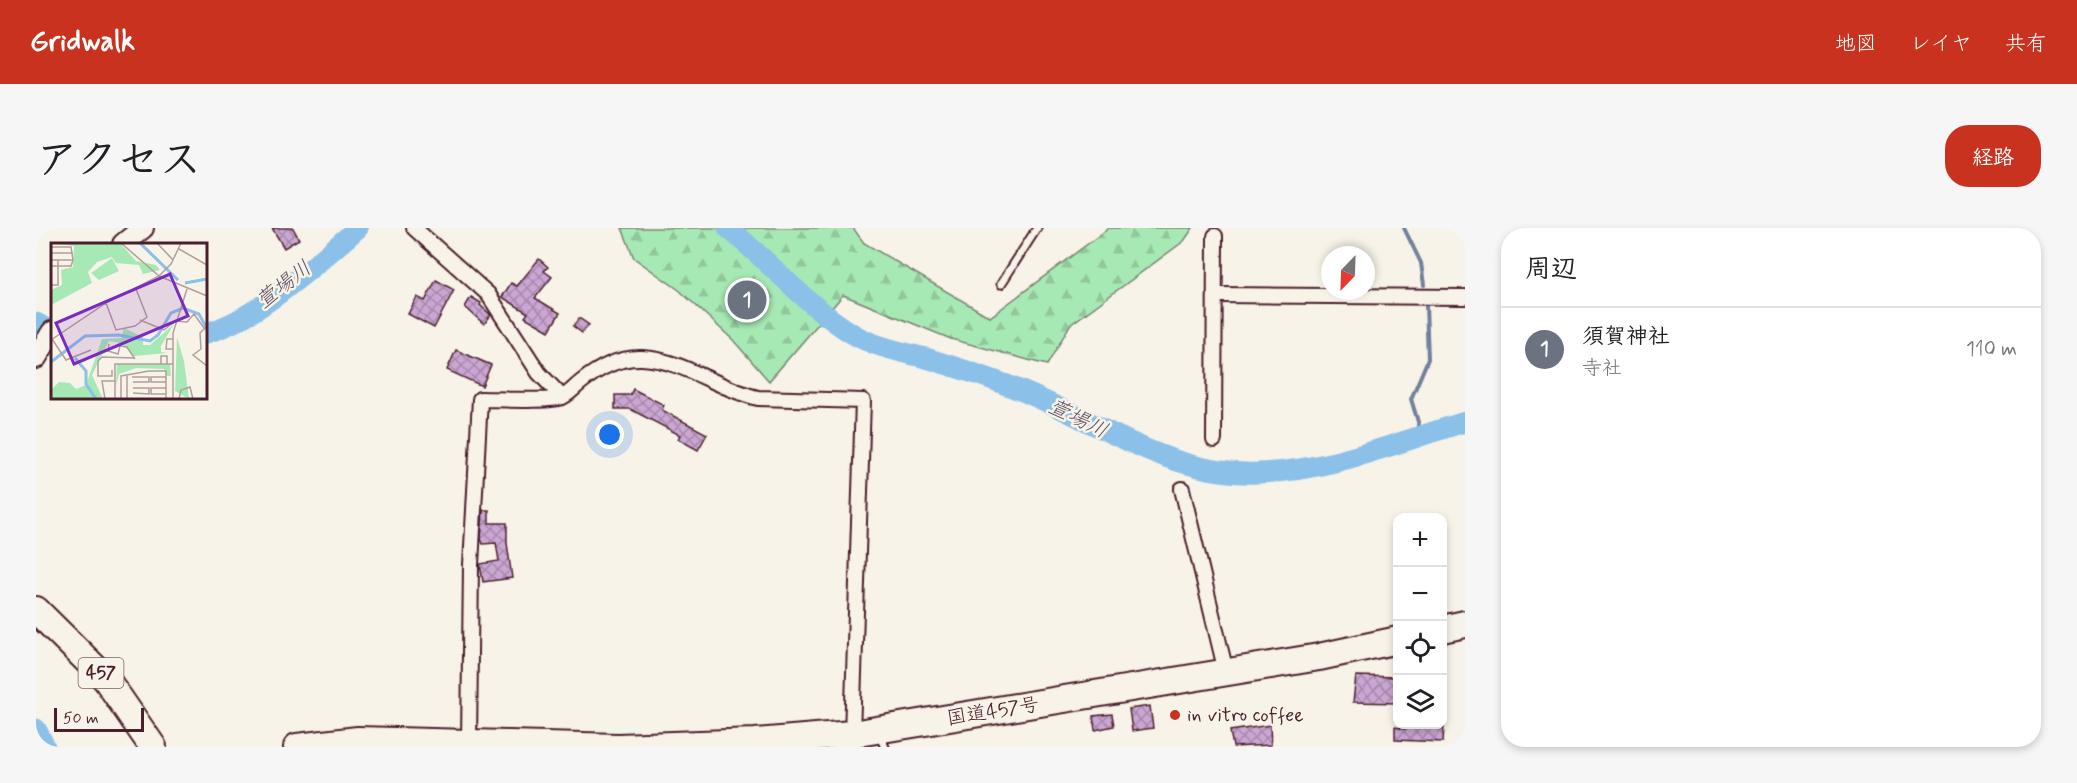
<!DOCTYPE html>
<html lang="ja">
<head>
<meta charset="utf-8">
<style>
  :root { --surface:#fff; --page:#f6f6f6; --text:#202124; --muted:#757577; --line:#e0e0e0; --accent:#c8321e }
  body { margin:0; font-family:Mynerve,"Klee One",sans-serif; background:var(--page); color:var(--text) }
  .controls { position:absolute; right:18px; bottom:18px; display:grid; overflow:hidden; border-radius:12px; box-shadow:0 3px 9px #0003 }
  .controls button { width:54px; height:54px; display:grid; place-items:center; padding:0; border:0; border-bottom:2px solid var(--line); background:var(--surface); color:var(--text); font:30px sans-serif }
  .compass { position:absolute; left:1285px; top:18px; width:54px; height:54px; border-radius:50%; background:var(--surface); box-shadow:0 3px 9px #0003; rotate:203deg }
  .scale { position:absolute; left:18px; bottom:15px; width:90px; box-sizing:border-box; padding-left:6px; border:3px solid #4a1f2b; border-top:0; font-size:16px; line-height:21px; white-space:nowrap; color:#4a1f2b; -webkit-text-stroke:4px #f7f3e8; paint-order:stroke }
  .you { position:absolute; left:574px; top:207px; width:21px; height:21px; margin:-15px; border:4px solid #fff; border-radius:50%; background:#1a73e8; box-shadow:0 0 0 9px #1a73e833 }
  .badge { display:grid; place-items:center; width:39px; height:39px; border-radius:50%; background:var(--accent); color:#fff; font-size:20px; font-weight:700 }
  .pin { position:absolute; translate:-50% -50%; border:3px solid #fff; box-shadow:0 2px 6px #0006 }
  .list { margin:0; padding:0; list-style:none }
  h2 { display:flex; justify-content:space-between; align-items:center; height:78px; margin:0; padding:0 24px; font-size:26px }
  h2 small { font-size:20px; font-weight:400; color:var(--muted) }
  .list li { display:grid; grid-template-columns:39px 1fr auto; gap:18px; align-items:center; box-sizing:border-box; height:84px; padding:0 24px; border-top:2px solid var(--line) }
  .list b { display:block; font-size:22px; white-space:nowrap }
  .list p { margin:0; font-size:20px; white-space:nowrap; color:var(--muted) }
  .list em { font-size:20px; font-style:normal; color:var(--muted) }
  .icon { flex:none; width:33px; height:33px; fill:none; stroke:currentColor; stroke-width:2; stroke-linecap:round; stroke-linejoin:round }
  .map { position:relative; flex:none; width:1429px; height:519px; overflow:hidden; border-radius:24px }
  header { display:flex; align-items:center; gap:36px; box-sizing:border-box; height:84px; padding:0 30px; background:var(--accent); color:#fff }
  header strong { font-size:28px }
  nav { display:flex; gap:33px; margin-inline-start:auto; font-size:21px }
  .intro { display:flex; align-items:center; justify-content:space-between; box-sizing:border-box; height:144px; padding:0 36px }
  h1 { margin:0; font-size:42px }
  .button { padding:15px 27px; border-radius:24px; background:var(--accent); color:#fff; font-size:21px; font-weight:700 }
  main { display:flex; gap:36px; padding:0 36px }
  aside { flex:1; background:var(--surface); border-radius:24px; box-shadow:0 3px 9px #0003 }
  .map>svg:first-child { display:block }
</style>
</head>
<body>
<header>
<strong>Gridwalk</strong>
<nav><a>地図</a><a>レイヤ</a><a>共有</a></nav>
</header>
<div class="intro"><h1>アクセス</h1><a class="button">経路</a></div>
<main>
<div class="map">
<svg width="1429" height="519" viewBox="0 0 1429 519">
  <defs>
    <pattern id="forest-firs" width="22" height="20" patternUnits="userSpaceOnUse" patternTransform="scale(1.5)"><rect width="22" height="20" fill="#a7e9b4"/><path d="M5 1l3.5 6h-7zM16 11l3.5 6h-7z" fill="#91c79b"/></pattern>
    <pattern id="building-cross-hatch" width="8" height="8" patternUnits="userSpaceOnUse" patternTransform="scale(1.5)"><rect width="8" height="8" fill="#caa7d2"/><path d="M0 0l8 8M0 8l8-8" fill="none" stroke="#a687ab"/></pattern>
  </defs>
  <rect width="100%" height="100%" fill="#f7f3e8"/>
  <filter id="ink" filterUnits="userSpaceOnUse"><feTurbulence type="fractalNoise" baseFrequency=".0167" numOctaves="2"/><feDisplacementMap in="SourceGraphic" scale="12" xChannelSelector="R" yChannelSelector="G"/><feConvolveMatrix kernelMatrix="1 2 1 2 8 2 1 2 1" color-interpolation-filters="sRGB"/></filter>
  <g filter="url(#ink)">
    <path fill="url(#forest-firs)" stroke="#788470" stroke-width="1.5" d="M 586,0 L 817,0 L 828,15 L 954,89 L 1073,0 L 1157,0 L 1148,13 L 1034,97 L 1011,137 L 915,111 L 807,67 L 733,153 L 697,112 L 643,62 L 598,30 Z"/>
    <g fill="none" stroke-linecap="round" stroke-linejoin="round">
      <g stroke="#71809c" stroke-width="4">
        <path d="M 1368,0 L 1385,35 L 1388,57"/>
        <path d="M 1386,207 L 1375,171 L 1392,131 L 1390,77"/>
      </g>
      <g stroke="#8bc0e8" stroke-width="21">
        <path d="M 692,0 C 734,34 771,78 817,106 C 839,119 866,124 890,130 C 916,138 942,146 968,156 C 1053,186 1128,249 1223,245 C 1294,243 1361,214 1429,194"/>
        <path d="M 0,95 L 16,104"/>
        <path d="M 170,105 C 220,92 282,34 322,0"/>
        <path d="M 0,501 L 9,519"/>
      </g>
    </g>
    <g fill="url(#building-cross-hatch)" stroke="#4a1f2b" stroke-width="1.5">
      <path d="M 236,0 L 257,0 L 263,11 L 248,20 Z"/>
      <path d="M 503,31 L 512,39 L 508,43 L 516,49 L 499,70 L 524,85 L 513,103 L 489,89 L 492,85 L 466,69 L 475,55 L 481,58 Z"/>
      <path d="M 400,52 L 418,62 L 398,100 L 372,86 L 381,69 L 389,73 Z"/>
      <path d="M 724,61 L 733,69 L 727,76 L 717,68 Z"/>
      <path d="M 435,69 L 445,75 L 444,77 L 455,87 L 448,96 L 429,79 Z"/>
      <path d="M 543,90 L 553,97 L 546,105 L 537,98 Z"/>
      <path d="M 420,122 L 455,137 L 446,158 L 411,142 Z"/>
      <path d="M 597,161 L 628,177 L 626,182 L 671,206 L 662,222 L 642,211 L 644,207 L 594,181 L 579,181 L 579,167 L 594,167 Z"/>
      <path d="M 447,282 L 453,282 L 453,295 L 471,295 L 471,315 L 476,350 L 447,354 L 444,336 L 463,333 L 460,315 L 447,316 L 445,311 Z"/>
      <path d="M 1320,448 L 1362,449 L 1362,475 L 1317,474 Z"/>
      <path d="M 1114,478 L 1117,500 L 1096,503 L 1093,481 Z"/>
      <path d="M 1076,486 L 1078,498 L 1059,502 L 1057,488 Z"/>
      <path d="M 1369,496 L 1408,498 L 1407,514 L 1359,512 L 1359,499 L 1369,501 Z"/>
      <path d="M 1234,497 L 1235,517 L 1197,519 L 1194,503 Z"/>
    </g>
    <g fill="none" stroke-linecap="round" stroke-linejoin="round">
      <defs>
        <g id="lane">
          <path d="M 965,56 L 1001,0"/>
          <path d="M 843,507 L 849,519"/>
        </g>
        <g id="street">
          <path d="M 378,0 L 452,66 L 503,145 L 526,169"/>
          <path d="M 1180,67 L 1429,69"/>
          <path d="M 1178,212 L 1179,8"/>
          <path d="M 1146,261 L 1190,444"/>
          <path d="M 433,513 L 435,337 L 444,171 C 459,171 515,174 526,169 C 532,167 539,159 544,155 C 561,141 583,129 606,130 C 648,132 682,161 722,170 L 827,173 L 816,506"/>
        </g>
        <g id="secondary">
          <path d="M 87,16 L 107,0"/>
          <path d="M 0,130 L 16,104"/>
        </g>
        <g id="highway">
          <path d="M 0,382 L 70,451 L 117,519"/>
          <path d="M 1406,401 L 1429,396"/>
          <path d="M 261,519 L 322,512 L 582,519 L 719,514 L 816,506 L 1283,429 L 1362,412"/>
        </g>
      </defs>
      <use href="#lane" stroke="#4a1f2b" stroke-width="11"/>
      <use href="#street" stroke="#4a1f2b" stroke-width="18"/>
      <use href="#secondary" stroke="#4a1f2b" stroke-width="24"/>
      <use href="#highway" stroke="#4a1f2b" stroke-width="30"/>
      <use href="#lane" stroke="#f7f3e8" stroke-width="7"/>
      <use href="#street" stroke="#f7f3e8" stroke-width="14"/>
      <use href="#secondary" stroke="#f7f3e8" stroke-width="20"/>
      <use href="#highway" stroke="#f7f3e8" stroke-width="26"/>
    </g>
  </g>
  <circle fill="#c8321e" stroke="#f7f3e8" stroke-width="2" cx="1139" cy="487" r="6"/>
  <g text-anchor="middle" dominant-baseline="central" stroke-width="5" stroke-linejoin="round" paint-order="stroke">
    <rect fill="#f7f3e8" stroke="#7e5f64" stroke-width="1.5" x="42.5" y="430" width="45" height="30" rx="4.5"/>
    <g font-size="18" font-weight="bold" fill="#4a1f2b">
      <text x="65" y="445">457</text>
    </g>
    <g font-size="20" fill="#4a1f2b" stroke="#f7f3e8">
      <text transform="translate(957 484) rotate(-9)">国道457号</text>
    </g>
    <g font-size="20" fill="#4a1f2b" stroke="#f7f3e8" text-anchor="start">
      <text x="1151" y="487">in vitro coffee</text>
    </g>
    <g font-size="21" font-style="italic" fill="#5e4f64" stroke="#f7f3e8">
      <text transform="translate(248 57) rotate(-38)">萱場川</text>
      <text transform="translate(1042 191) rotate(26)">萱場川</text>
    </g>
  </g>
  <g transform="translate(15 15)">
    <rect width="156" height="156" fill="#f7f3e8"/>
    <path d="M 66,121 L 119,121 L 120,133 L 116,133 L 113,126 L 85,125 L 68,131 L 65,143 Z" fill="#a7e9b4"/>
    <path d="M 0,0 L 69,0 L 85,18 L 105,22 L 109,27 L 92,31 L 88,22 L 65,20 L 61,14 L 46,19 L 37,29 L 41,40 L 0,62 L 0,47 L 11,42 L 10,27 L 22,24 L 23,3 ZM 123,81 L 110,103 L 110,109 L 116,110 L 83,113 L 70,100 L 58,98 L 41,132 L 52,156 L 0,156 L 0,147 L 8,139 L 19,140 L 25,146 L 35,142 L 51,96 L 70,95 L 73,85 L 92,94 L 92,102 L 99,102 ZM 126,94 L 133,118 L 138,156 L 124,148 Z" fill="#a7e9b4"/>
    <path d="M 61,15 L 68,28 L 48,37 L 40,30 Z" fill="#a7e9b4"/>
    <path fill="none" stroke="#8bc0e8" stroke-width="3" d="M 89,0 L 127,37M 134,40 L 156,36M 24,115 L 35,128 L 35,141 L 45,156M 0,119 L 34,93 L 68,92 L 99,98 L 107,92 L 120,70 L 132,65 L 148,71 L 156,86"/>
    <path fill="none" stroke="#b29e9c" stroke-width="1.5" d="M 70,0 L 108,33M 106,0 L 122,17M 0,4 L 20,4 L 22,17 L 20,23 L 0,23M 128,6 L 156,22M 0,10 L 22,10M 0,17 L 22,17M 108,33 L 156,53M 0,42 L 7,42 L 7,17M 55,60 L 65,87 L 84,83 L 96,74 L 85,46M 89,77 L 113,87 L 124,78 L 136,79 L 143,71 L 153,85M 155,84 L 149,90 L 150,106 L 142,112 L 156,123M 1,96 L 15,117 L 40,107M 122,96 L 116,96 L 115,106 L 122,106M 0,97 L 55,60 L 108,33 L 120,21 L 130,0M 58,101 L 57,108 L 67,111 L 69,103 L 76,104 L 84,116M 110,121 L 110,113 L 116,113 L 116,121M 61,127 L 61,133 L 47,133 L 47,118 L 51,114 L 83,115M 76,131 L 76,156M 81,134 L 98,134 L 98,139 L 82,139M 115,134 L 100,134 L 100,139 L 115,139M 82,145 L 98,145 L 98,151 L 82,150M 115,145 L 100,145 L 100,151 L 115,151M 54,156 L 51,138 L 64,138M 64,156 L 64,121 L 122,121M 70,156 L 70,133 L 98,128 L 115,128 L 115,156M 122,156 L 122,90 L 136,46M 128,156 L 130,147 L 139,144 L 142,156"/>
    <path fill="#7b2cbf" fill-opacity="0.15" stroke="#7b2cbf" stroke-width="3" d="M 119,31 L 137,73 L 23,121 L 5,80 Z"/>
    <rect width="156" height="156" fill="none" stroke="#4a1f2b" stroke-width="3"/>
  </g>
</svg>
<div class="controls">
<button>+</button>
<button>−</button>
<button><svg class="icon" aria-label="locate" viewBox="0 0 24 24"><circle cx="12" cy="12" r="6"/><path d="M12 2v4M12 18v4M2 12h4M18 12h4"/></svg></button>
<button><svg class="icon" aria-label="layers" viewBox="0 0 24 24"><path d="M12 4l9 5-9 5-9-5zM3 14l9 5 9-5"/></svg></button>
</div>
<svg class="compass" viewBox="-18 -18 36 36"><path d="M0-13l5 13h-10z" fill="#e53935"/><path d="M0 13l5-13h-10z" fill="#757577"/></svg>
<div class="scale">50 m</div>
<div class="you"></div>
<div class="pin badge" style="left:711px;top:72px;background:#6b7280">1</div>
</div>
<aside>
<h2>周辺<small></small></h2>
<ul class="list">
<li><span class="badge" style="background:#6b7280">1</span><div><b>須賀神社</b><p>寺社</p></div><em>110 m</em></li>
</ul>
</aside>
</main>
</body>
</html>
